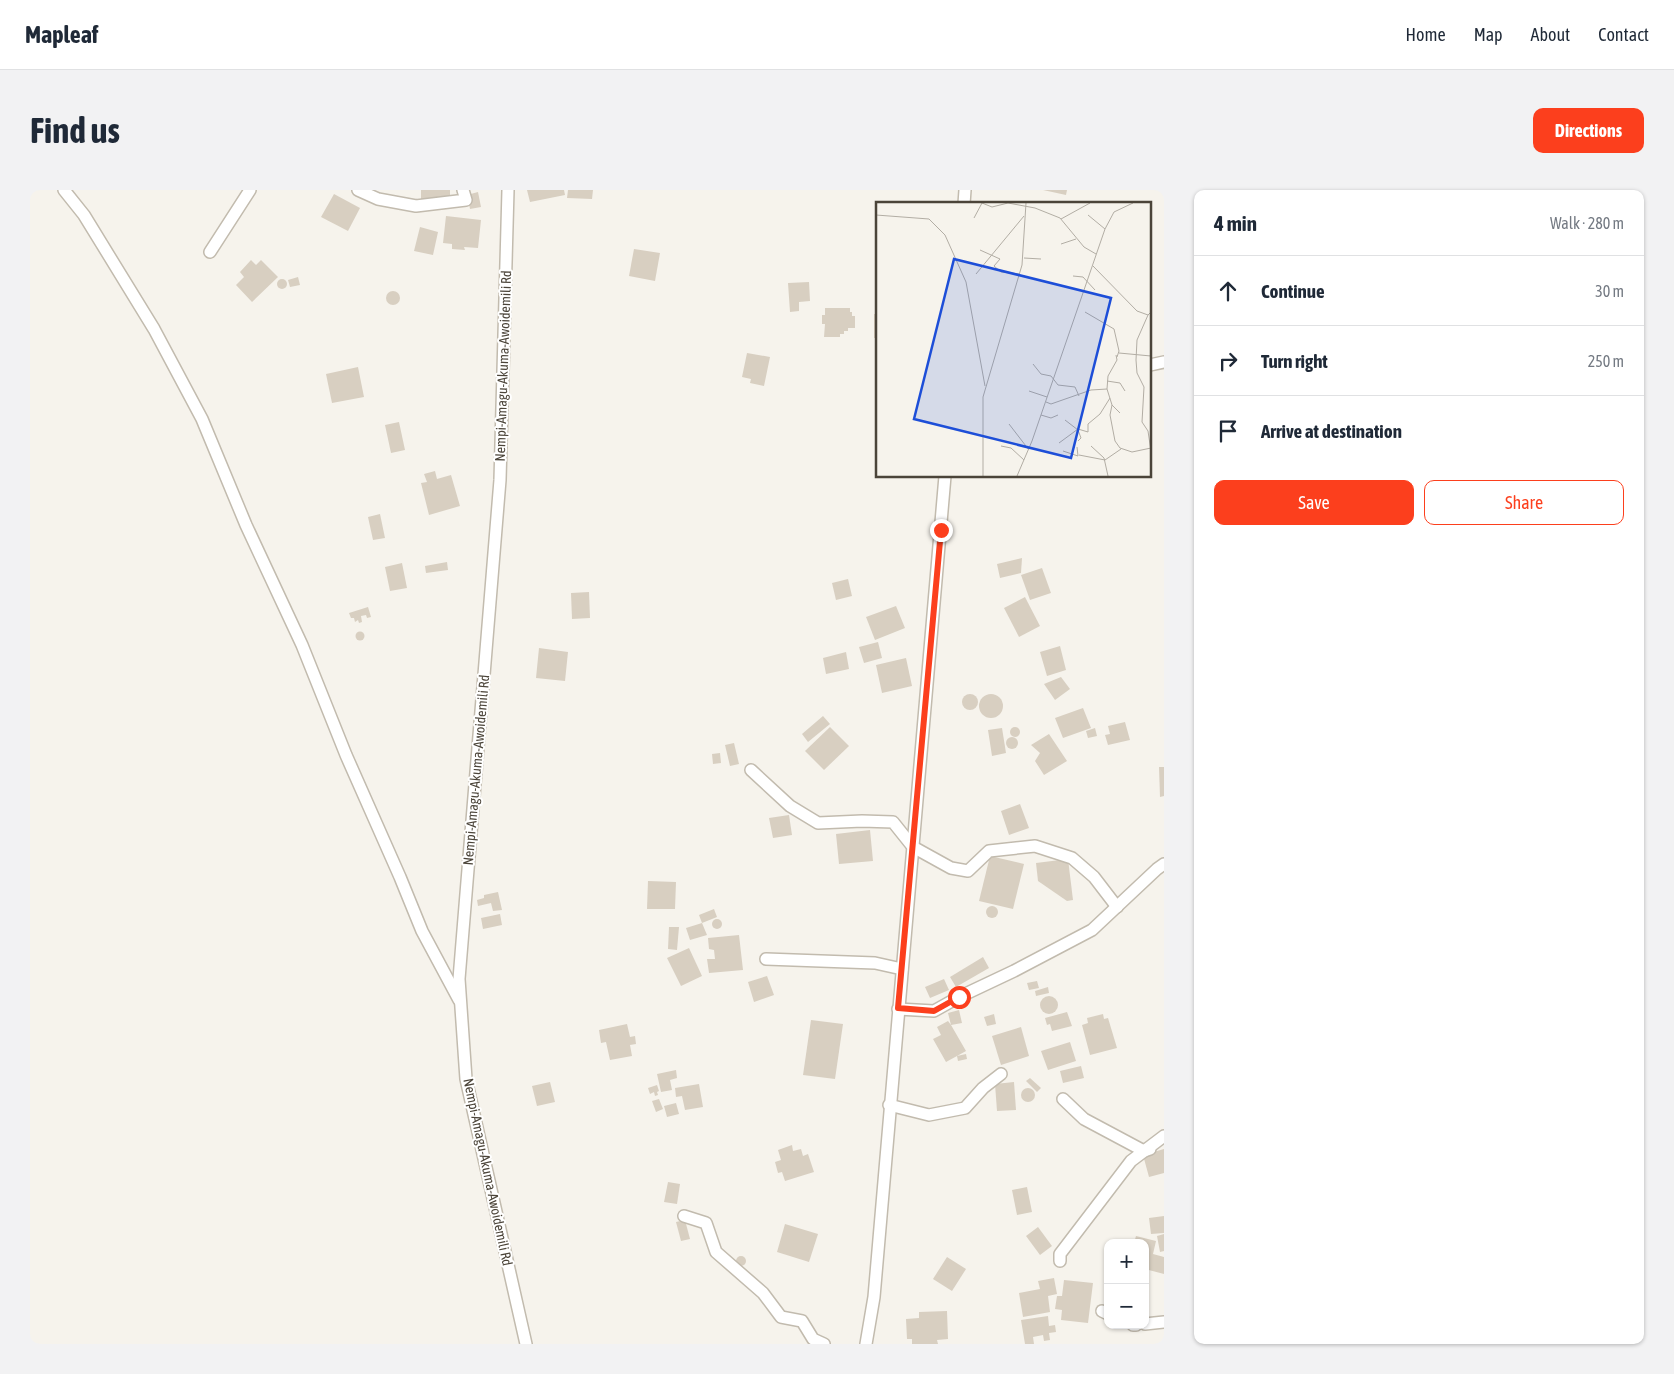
<!DOCTYPE html>
<html lang="en">
<head>
<meta charset="utf-8">
<style>
  :root { --surface:#fff; --page:#f2f2f3; --text:#1f2937; --muted:#747a83; --line:#e0e1e3; --accent:#fc3f1d }
  body { margin:0; font-family:"Asap Condensed",sans-serif; background:var(--page); color:var(--text) }
  .controls { position:absolute; right:15px; bottom:15px; display:grid; overflow:hidden; border-radius:10px; box-shadow:0 1px 4px #0004 }
  .controls button { width:45px; height:45px; display:grid; place-items:center; padding:0; border:0; border-bottom:1px solid var(--line); background:var(--surface); color:var(--text); font:25px sans-serif }
  .stop { position:absolute; width:15px; height:15px; margin:-11px; border:4px solid #fc3f1d; border-radius:50%; background:#fff }
  .stop.end { background:#fc3f1d; border-color:#fff; box-shadow:0 1px 5px #0008 }
  .list { margin:0; padding:0; list-style:none }
  h2 { display:flex; justify-content:space-between; align-items:center; height:65px; margin:0; padding:0 20px; font-size:21px }
  h2 small { font-size:16px; font-weight:400; color:var(--muted) }
  .list li { display:grid; grid-template-columns:32px 1fr auto; gap:15px; align-items:center; box-sizing:border-box; height:70px; padding:0 20px; border-top:1px solid var(--line) }
  .list b { display:block; font-size:19px; white-space:nowrap }
  .list em { font-size:16px; font-style:normal; color:var(--muted) }
  .actions { display:flex; gap:10px; padding:15px 20px }
  .actions a { flex:1; padding:11px 0; border:1px solid var(--accent); border-radius:10px; text-align:center; font-size:18px; color:var(--accent) }
  .actions .main { background:var(--accent); color:#fff }
  .icon { flex:none; width:28px; height:28px; fill:none; stroke:currentColor; stroke-width:2; stroke-linecap:round; stroke-linejoin:round }
  .map { position:relative; flex:none; width:1134px; height:1154px; overflow:hidden; border-radius:10px }
  header { display:flex; align-items:center; gap:30px; box-sizing:border-box; height:70px; padding:0 25px; background:var(--surface); border-bottom:1px solid var(--line) }
  header strong { font-size:24px }
  nav { display:flex; gap:28px; margin-inline-start:auto; font-size:18px }
  .intro { display:flex; align-items:center; justify-content:space-between; box-sizing:border-box; height:120px; padding:0 30px }
  h1 { margin:0; font-size:35px }
  .button { padding:12px 22px; border-radius:10px; background:var(--accent); color:#fff; font-size:18px; font-weight:700 }
  main { display:flex; gap:30px; padding:0 30px }
  aside { flex:1; background:var(--surface); border-radius:10px; box-shadow:0 1px 4px #0004 }
  .map>svg:first-child { display:block }
</style>
</head>
<body>
<header>
<strong>Mapleaf</strong>
<nav><a>Home</a><a>Map</a><a>About</a><a>Contact</a></nav>
</header>
<div class="intro"><h1>Find us</h1><a class="button">Directions</a></div>
<main>
<div class="map">
<svg width="1134" height="1154" viewBox="0 0 1134 1154">
  <rect width="100%" height="100%" fill="#f6f3ec"/>
  <g fill="#d8cfc1">
    <path d="M 391,0 L 420,0 L 420,9 L 391,10 Z"/>
    <path d="M 497,0 L 534,0 L 535,5 L 500,12 Z"/>
    <path d="M 538,0 L 563,0 L 562,9 L 537,8 Z"/>
    <path d="M 1013,0 L 1037,0 L 1036,5 Z"/>
    <path d="M 448,2 L 451,17 L 440,19 L 437,5 Z"/>
    <path d="M 304,4 L 330,18 L 318,41 L 291,27 Z"/>
    <path d="M 416,26 L 451,30 L 448,58 L 434,57 L 435,60 L 422,59 L 422,54 L 413,53 Z"/>
    <path d="M 390,37 L 408,42 L 403,65 L 384,61 Z"/>
    <path d="M 604,59 L 630,63 L 625,91 L 599,86 Z"/>
    <path d="M 221,70 L 226,75 L 231,70 L 248,87 L 222,112 L 206,95 L 214,87 L 210,82 Z"/>
    <path d="M 268,87 L 270,95 L 260,97 L 258,90 Z"/>
    <circle cx="252" cy="94" r="5"/>
    <path d="M 779,92 L 780,111 L 769,112 L 769,121 L 760,122 L 758,93 Z"/>
    <circle cx="363" cy="108" r="7"/>
    <path d="M 795,118 L 820,118 L 820,122 L 822,122 L 822,126 L 825,126 L 825,138 L 818,138 L 818,141 L 814,141 L 814,144 L 810,144 L 810,147 L 794,147 L 795,134 L 792,134 L 792,125 L 795,125 Z"/>
    <rect x="844" y="124" width="4" height="24"/>
    <path d="M 717,163 L 740,167 L 734,196 L 720,193 L 721,189 L 712,187 Z"/>
    <path d="M 328,177 L 334,207 L 302,213 L 296,184 Z"/>
    <path d="M 369,232 L 375,260 L 361,263 L 355,235 Z"/>
    <path d="M 405,281 L 407,289 L 421,285 L 430,316 L 399,325 L 391,293 L 397,292 L 394,284 Z"/>
    <path d="M 350,324 L 355,348 L 343,350 L 338,327 Z"/>
    <path d="M 992,368 L 991,383 L 970,388 L 967,374 Z"/>
    <path d="M 417,372 L 418,380 L 396,383 L 395,376 Z"/>
    <path d="M 372,373 L 377,398 L 360,401 L 355,377 Z"/>
    <path d="M 1012,378 L 1021,403 L 1000,410 L 991,385 Z"/>
    <path d="M 818,389 L 822,406 L 806,410 L 802,393 Z"/>
    <path d="M 559,402 L 560,428 L 542,429 L 541,403 Z"/>
    <path d="M 995,407 L 1010,436 L 989,447 L 974,418 Z"/>
    <path d="M 866,416 L 875,438 L 845,450 L 836,427 Z"/>
    <path d="M 338,417 L 341,427 L 337,428 L 336,425 L 331,426 L 332,432 L 329,433 L 328,430 L 325,432 L 324,428 L 321,428 L 319,423 Z"/>
    <circle cx="330" cy="446" r="4.5"/>
    <path d="M 848,452 L 852,468 L 834,473 L 829,457 Z"/>
    <path d="M 1030,456 L 1036,480 L 1017,486 L 1010,462 Z"/>
    <path d="M 509,458 L 538,462 L 535,491 L 506,488 Z"/>
    <path d="M 816,462 L 819,479 L 796,484 L 793,468 Z"/>
    <path d="M 876,468 L 882,496 L 852,503 L 846,475 Z"/>
    <path d="M 1031,487 L 1040,499 L 1025,510 L 1014,494 Z"/>
    <circle cx="961" cy="516" r="12"/>
    <circle cx="940" cy="512" r="8"/>
    <path d="M 1053,518 L 1061,538 L 1033,548 L 1025,528 Z"/>
    <path d="M 793,526 L 800,534 L 778,552 L 772,544 Z"/>
    <path d="M 1095,532 L 1100,550 L 1078,555 L 1075,545 L 1080,544 L 1078,536 Z"/>
    <path d="M 800,537 L 819,556 L 794,580 L 775,561 Z"/>
    <circle cx="985" cy="542" r="5"/>
    <path d="M 972,538 L 976,563 L 962,566 L 958,540 Z"/>
    <path d="M 1065,538 L 1067,546 L 1058,548 L 1056,541 Z"/>
    <path d="M 1019,544 L 1037,571 L 1014,585 L 1005,571 L 1010,563 L 1001,555 Z"/>
    <circle cx="982" cy="553" r="6"/>
    <path d="M 704,553 L 709,574 L 700,576 L 695,555 Z"/>
    <path d="M 690,563 L 691,573 L 683,574 L 682,564 Z"/>
    <path d="M 1129,577 L 1134,577 L 1134,606 L 1130,607 Z"/>
    <path d="M 990,614 L 999,638 L 979,645 L 971,621 Z"/>
    <path d="M 759,625 L 762,645 L 743,648 L 739,628 Z"/>
    <path d="M 840,640 L 843,671 L 809,674 L 806,644 Z"/>
    <path d="M 960,666 L 994,674 L 983,719 L 949,711 Z"/>
    <path d="M 1038,669 L 1043,710 L 1037,711 L 1008,691 L 1006,673 Z"/>
    <path d="M 618,691 L 646,692 L 645,719 L 617,719 Z"/>
    <path d="M 468,702 L 472,720 L 463,721 L 461,713 L 448,716 L 447,710 L 454,708 L 454,705 Z"/>
    <circle cx="962" cy="722" r="6"/>
    <path d="M 684,719 L 687,727 L 672,733 L 669,725 Z"/>
    <path d="M 470,724 L 472,735 L 453,739 L 451,728 Z"/>
    <circle cx="687" cy="734" r="5"/>
    <path d="M 672,733 L 677,745 L 660,750 L 656,738 Z"/>
    <path d="M 639,737 L 649,737 L 647,760 L 638,759 Z"/>
    <path d="M 709,745 L 713,780 L 679,783 L 677,769 L 685,769 L 684,760 L 679,759 L 678,748 Z"/>
    <path d="M 659,758 L 672,786 L 651,796 L 637,768 Z"/>
    <path d="M 953,767 L 959,778 L 926,797 L 920,787 Z"/>
    <path d="M 737,786 L 744,805 L 724,812 L 718,792 Z"/>
    <path d="M 914,789 L 919,800 L 900,808 L 895,797 Z"/>
    <path d="M 1007,791 L 1009,798 L 999,800 L 997,793 Z"/>
    <path d="M 1018,797 L 1019,803 L 1006,806 L 1005,801 Z"/>
    <circle cx="1019" cy="815" r="9"/>
    <path d="M 929,820 L 932,833 L 921,835 L 936,861 L 927,866 L 936,864 L 937,869 L 928,871 L 927,866 L 916,872 L 903,849 L 911,845 L 907,837 L 918,831 L 921,835 L 918,823 Z"/>
    <path d="M 1037,822 L 1042,836 L 1022,841 L 1020,834 L 1017,835 L 1015,828 Z"/>
    <path d="M 964,824 L 966,834 L 957,836 L 954,827 Z"/>
    <path d="M 1073,824 L 1074,829 L 1078,828 L 1087,858 L 1060,865 L 1052,835 L 1058,833 L 1057,828 Z"/>
    <path d="M 781,830 L 813,834 L 805,889 L 773,885 Z"/>
    <path d="M 597,834 L 600,847 L 605,846 L 606,854 L 600,855 L 602,866 L 580,870 L 576,852 L 571,853 L 569,840 Z"/>
    <path d="M 991,837 L 999,866 L 971,875 L 962,846 Z"/>
    <path d="M 1040,852 L 1046,871 L 1018,880 L 1011,861 Z"/>
    <path d="M 1051,876 L 1054,888 L 1033,893 L 1030,881 Z"/>
    <path d="M 646,880 L 647,888 L 640,890 L 642,900 L 631,902 L 627,884 Z"/>
    <path d="M 1000,888 L 1011,898 L 1007,902 L 996,891 Z"/>
    <path d="M 520,892 L 525,912 L 507,916 L 502,896 Z"/>
    <path d="M 984,892 L 986,920 L 967,921 L 965,894 Z"/>
    <path d="M 669,894 L 673,917 L 655,920 L 652,906 L 646,907 L 645,898 Z"/>
    <path d="M 627,895 L 629,901 L 627,902 L 628,905 L 625,906 L 624,902 L 620,904 L 618,898 Z"/>
    <circle cx="998" cy="905" r="7"/>
    <path d="M 629,909 L 633,919 L 626,922 L 622,911 Z"/>
    <path d="M 646,913 L 649,924 L 637,927 L 634,916 Z"/>
    <path d="M 762,955 L 763,961 L 771,959 L 773,966 L 778,964 L 784,982 L 755,991 L 752,982 L 748,983 L 745,972 L 751,970 L 748,960 Z"/>
    <path d="M 1134,959 L 1134,983 L 1119,987 L 1113,965 Z"/>
    <path d="M 638,992 L 650,994 L 647,1014 L 634,1012 Z"/>
    <path d="M 997,997 L 1002,1022 L 987,1025 L 982,1000 Z"/>
    <path d="M 1134,1026 L 1134,1043 L 1121,1044 L 1119,1028 Z"/>
    <path d="M 655,1030 L 660,1049 L 651,1051 L 646,1032 Z"/>
    <path d="M 755,1034 L 788,1044 L 779,1072 L 747,1062 Z"/>
    <path d="M 1008,1037 L 1022,1056 L 1010,1065 L 996,1046 Z"/>
    <path d="M 1134,1044 L 1134,1061 L 1130,1062 L 1127,1046 Z"/>
    <path d="M 1106,1046 L 1126,1051 L 1123,1064 L 1134,1067 L 1134,1084 L 1115,1079 L 1115,1053 L 1104,1053 Z"/>
    <circle cx="711" cy="1071" r="5"/>
    <path d="M 917,1067 L 936,1079 L 922,1101 L 903,1089 Z"/>
    <path d="M 1024,1088 L 1027,1104 L 1018,1106 L 1020,1122 L 993,1127 L 989,1103 L 1010,1099 L 1008,1091 Z"/>
    <path d="M 1034,1090 L 1063,1093 L 1058,1133 L 1031,1130 L 1032,1120 L 1025,1119 L 1027,1106 L 1032,1106 Z"/>
    <path d="M 917,1121 L 918,1149 L 907,1150 L 908,1154 L 882,1154 L 882,1149 L 877,1149 L 876,1129 L 889,1128 L 889,1122 Z"/>
    <path d="M 1018,1126 L 1019,1136 L 1025,1135 L 1026,1142 L 1019,1143 L 1020,1150 L 1014,1151 L 1013,1145 L 1003,1147 L 1004,1154 L 995,1154 L 991,1130 Z"/>
  </g>
  <g fill="none" stroke-linecap="round" stroke-linejoin="round">
    <defs>
      <g id="street">
        <path d="M 34,0 L 54,25 L 124,139 L 172,229 L 216,335 L 272,455 L 316,565 L 370,687 L 392,741 L 429,810"/>
        <path d="M 328,0 L 348,9 L 386,16 L 436,10 L 433,0"/>
        <path d="M 478,0 L 470,290 L 429,789 L 436,889 L 496,1154"/>
        <path d="M 934,14 L 935,0"/>
        <path d="M 180,62 L 220,0"/>
        <path d="M 1120,175 L 1134,172"/>
        <path d="M 721,580 L 760,616 L 788,633 L 832,631 L 863,632 L 883,657 L 921,678 L 938,681 L 959,661 L 1005,656 L 1042,668 L 1064,687 L 1087,717"/>
        <path d="M 736,769 L 845,773 L 872,779"/>
        <path d="M 868,819 L 904,821 L 929,807 L 984,781 L 1062,740 L 1127,679 L 1134,674"/>
        <path d="M 1033,909 L 1054,929 L 1114,961 L 1120,959"/>
        <path d="M 859,915 L 899,925 L 935,918 L 953,898 L 971,884"/>
        <path d="M 654,1026 L 676,1033 L 686,1062 L 733,1103 L 751,1127 L 772,1131 L 783,1149 L 794,1154"/>
        <path d="M 1030,1071 L 1030,1064 L 1101,971 L 1134,946"/>
        <path d="M 1072,1121 L 1078,1124"/>
        <path d="M 1115,1134 L 1134,1132"/>
        <path d="M 1103,1135 L 1106,1135"/>
        <path d="M 836,1154 L 844,1107 L 915,286"/>
      </g>
    </defs>
    <use href="#street" stroke="#c2bbae" stroke-width="14"/>
    <use href="#street" stroke="#fff" stroke-width="11"/>
  </g>
  <g fill="none" stroke-linecap="round" stroke-linejoin="round">
    <path stroke="#fc3f1d" stroke-width="6" d="M 911,340 L 868,818 L 904,821 L 929,807"/>
  </g>
  <g text-anchor="middle" dominant-baseline="central" stroke-width="4" stroke-linejoin="round" paint-order="stroke">
    <g font-size="14" fill="#4b4439" stroke="#fff">
      <text transform="translate(473 176) rotate(-88)">Nempi-Amagu-Akuma-Awoidemili Rd</text>
      <text transform="translate(446 580) rotate(-85)">Nempi-Amagu-Akuma-Awoidemili Rd</text>
      <text transform="translate(458 982) rotate(78)">Nempi-Amagu-Akuma-Awoidemili Rd</text>
    </g>
  </g>
  <g transform="translate(846 12)">
    <rect width="275" height="275" fill="#f6f3ec"/>
    <path fill="none" stroke="#b2ada4" stroke-width="1" d="M 106,1 L 116,5 L 132,1 L 159,6 L 184,16 L 208,45 L 220,52M 0,13 L 53,17 L 69,33 L 90,80 L 109,184M 212,13 L 229,27M 98,16 L 106,1M 185,17 L 214,1M 185,42 L 200,37M 104,48 L 124,57 L 118,64 L 125,70 L 144,72M 148,56 L 165,57M 217,64 L 261,109 L 272,113 L 275,110M 100,72 L 148,14M 197,74 L 207,75 L 219,88M 209,110 L 238,127 L 243,149 L 241,155M 272,113 L 261,138 L 260,158 L 261,171 L 268,185 L 266,220 L 272,229 L 275,249M 243,151 L 275,154M 157,162 L 165,172 L 175,174 L 182,183 L 199,185 L 203,194M 231,179 L 244,181 L 249,189M 231,187 L 236,203 L 244,211M 153,189 L 171,195M 170,200 L 175,202 L 215,188 L 231,187 L 232,174 L 241,158 L 240,153M 236,203 L 234,213 L 239,239 L 244,246 L 256,250 L 275,246M 165,213 L 175,216 L 182,213M 189,218 L 202,228 L 205,236 L 202,239M 133,222 L 153,248M 183,241 L 202,227 L 212,230 L 212,222 L 224,212 L 234,196M 125,244 L 135,246 L 148,258M 215,244 L 228,256 L 232,274M 187,249 L 202,254 L 201,245M 203,253 L 229,258 L 245,247M 107,274 L 107,195 L 146,63 L 150,1M 141,274 L 156,239 L 229,27 L 238,10 L 257,1"/>
    <path fill="#1d4ed8" fill-opacity="0.15" stroke="#1d4ed8" stroke-width="2.5" d="M 78,57 L 235,96 L 195,256 L 38,217 Z"/>
    <rect width="275" height="275" fill="none" stroke="#4b4439" stroke-width="2.5"/>
  </g>
</svg>
<div class="controls">
<button>+</button>
<button>−</button>
</div>
<div class="stop" style="left:929px;top:807px"></div>
<div class="stop end" style="left:911px;top:340px"></div>
</div>
<aside>
<h2>4 min<small>Walk · 280 m</small></h2>
<ul class="list">
<li><svg class="icon" aria-label="ahead" viewBox="0 0 24 24"><path d="M12 20V5M6 11l6-6 6 6"/></svg><div><b>Continue</b></div><em>30 m</em></li>
<li><svg class="icon" aria-label="right" viewBox="0 0 24 24"><path d="M7 20v-9h11M14 6l5 5-5 5"/></svg><div><b>Turn right</b></div><em>250 m</em></li>
<li><svg class="icon" aria-label="arrive" viewBox="0 0 24 24"><path d="M6 21V4h12l-3 4 3 4H6"/></svg><div><b>Arrive at destination</b></div></li>
</ul>
<div class="actions"><a class="main">Save</a><a>Share</a></div>
</aside>
</main>
</body>
</html>
